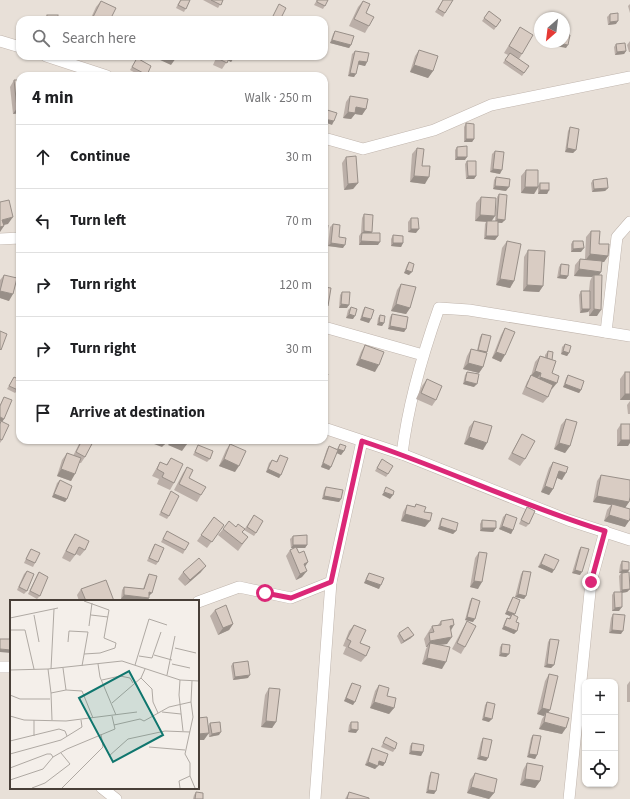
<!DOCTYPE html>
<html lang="en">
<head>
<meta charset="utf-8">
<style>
  :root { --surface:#fff; --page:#f2f2f2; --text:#202124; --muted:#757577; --line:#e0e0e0 }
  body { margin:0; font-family:"Source Sans 3",sans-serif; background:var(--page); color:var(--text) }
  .controls { position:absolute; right:12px; bottom:12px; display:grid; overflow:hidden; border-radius:8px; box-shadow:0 1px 3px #0004 }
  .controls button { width:36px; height:36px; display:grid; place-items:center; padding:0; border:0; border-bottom:1px solid var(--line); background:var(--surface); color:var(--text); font:20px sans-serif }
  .compass { position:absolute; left:534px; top:12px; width:36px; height:36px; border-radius:50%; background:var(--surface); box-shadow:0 1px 3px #0004; rotate:208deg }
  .stop { position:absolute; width:12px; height:12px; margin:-9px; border:3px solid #db2777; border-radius:50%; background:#fff }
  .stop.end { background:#db2777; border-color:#fff; box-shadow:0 1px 4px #0008 }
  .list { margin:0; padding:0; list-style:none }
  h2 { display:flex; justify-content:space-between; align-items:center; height:52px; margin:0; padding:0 16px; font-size:17px }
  h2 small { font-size:13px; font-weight:400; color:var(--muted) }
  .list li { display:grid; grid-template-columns:26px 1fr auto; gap:12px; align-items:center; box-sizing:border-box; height:64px; padding:0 16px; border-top:1px solid var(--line) }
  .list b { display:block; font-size:15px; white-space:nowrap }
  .list em { font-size:13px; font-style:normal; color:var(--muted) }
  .icon { flex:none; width:22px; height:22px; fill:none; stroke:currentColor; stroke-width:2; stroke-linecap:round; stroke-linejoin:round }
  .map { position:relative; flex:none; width:630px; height:799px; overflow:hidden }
  .search { position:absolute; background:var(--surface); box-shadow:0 1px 3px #0004; left:16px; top:16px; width:312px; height:44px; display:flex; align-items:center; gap:10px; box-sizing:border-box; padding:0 14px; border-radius:12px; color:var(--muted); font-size:15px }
  .panel { position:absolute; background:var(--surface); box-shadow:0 1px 3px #0004; left:16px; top:72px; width:312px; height:372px; border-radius:12px }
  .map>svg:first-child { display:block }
</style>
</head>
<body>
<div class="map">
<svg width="630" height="799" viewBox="0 0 630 799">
  <rect width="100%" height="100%" fill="#f4efea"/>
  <path fill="#e8e0d8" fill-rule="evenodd" d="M 0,0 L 630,0 L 630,799 L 0,799 ZM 540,18 L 564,18 L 564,42 L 540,42 ZM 20,20 L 324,20 L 324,56 L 20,56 ZM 20,76 L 324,76 L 324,440 L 20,440 ZM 11,601 L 198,601 L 198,788 L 11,788 ZM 585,682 L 615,682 L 615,784 L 585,784 Z"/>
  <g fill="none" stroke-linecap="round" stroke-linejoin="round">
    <defs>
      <g id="minor">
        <path d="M 0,41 L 20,47"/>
        <path d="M 46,56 L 107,76"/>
        <path d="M 324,138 L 363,149 L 434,130 L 491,105 L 630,77"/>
        <path d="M 0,239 L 20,238"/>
        <path d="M 324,327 L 423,355"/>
        <path d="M 606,332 L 617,237 L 630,222"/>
        <path d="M 324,428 L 402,454 L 568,520 L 630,540"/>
        <path d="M 402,454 C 408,404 422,356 439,308 L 469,310 L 630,336"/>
        <path d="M 198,602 L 239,587 L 291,598 L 331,582"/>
        <path d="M 0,667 L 11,667"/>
        <path d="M 102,788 L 116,799"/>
        <path d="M 315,799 L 331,582 L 362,441"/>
        <path d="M 569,799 L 591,582 L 605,531"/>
      </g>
    </defs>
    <use href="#minor" stroke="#c0b5ad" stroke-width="12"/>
    <use href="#minor" stroke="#fff" stroke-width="11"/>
  </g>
  <g fill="#bbafa8">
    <path d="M 180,0 L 190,0 L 184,12 L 176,8 Z"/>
    <path d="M 203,0 L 223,0 L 218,8 Z"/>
    <path d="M 317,0 L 328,0 L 323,9 L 314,5 Z"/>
    <path d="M 443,0 L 445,13 L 443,17 L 435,12 Z"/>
    <path d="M 101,1 L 110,20 L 90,20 L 96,7 Z"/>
    <path d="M 363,1 L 369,26 L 365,33 L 349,26 L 358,7 Z"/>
    <path d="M 630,4 L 630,13 L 628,6 Z"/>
    <path d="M 489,11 L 501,20 L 494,30 L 482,21 Z"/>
    <path d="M 610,14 L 616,24 L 608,25 L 607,17 Z"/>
    <path d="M 47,15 L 58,20 L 44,20 L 44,18 Z"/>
    <path d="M 520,27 L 522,54 L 519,59 L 529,66 L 522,76 L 503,63 L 508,55 L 504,53 Z"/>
    <path d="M 335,31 L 351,45 L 349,48 L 330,43 L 333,34 Z"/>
    <path d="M 630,41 L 630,52 L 629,52 L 627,45 Z"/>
    <path d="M 616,44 L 626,51 L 624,54 L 615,55 L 614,47 Z"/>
    <path d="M 419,50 L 433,71 L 428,78 L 410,72 L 415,56 Z"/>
    <path d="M 355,51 L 367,62 L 365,66 L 358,64 L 354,77 L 348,76 L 352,54 Z"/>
    <path d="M 217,56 L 235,56 L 231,62 L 228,60 L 222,69 L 213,65 Z"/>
    <path d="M 137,58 L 151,66 L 146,76 L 141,76 L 130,70 Z"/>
    <path d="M 14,80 L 20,80 L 20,113 L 13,114 L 10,87 Z"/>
    <path d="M 350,96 L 366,109 L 362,115 L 355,114 L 351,119 L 343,118 L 346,102 Z"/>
    <path d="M 466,123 L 474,139 L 472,142 L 464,142 L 464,127 Z"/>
    <path d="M 570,127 L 576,150 L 573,153 L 565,152 L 568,131 Z"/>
    <path d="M 457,147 L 465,160 L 455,160 L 455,150 Z"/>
    <path d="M 417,148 L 422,166 L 425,184 L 410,182 L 412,154 Z"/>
    <path d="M 495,151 L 500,174 L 490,172 L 492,154 Z"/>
    <path d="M 346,157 L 358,183 L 353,189 L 344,190 L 342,163 Z"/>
    <path d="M 467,161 L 476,176 L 474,179 L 466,179 L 465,164 Z"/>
    <path d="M 526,170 L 538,186 L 540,183 L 549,190 L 547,194 L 538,194 L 538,188 L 534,194 L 521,193 L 521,176 Z"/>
    <path d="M 496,177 L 506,191 L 493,189 L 494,180 Z"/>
    <path d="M 593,180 L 608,188 L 605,191 L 592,192 L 591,183 Z"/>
    <path d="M 19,190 L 20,190 L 20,209 L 16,193 Z"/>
    <path d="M 499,194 L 502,223 L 498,223 L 498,236 L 495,240 L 484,239 L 485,224 L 486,222 L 475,221 L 476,203 L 481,197 L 491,221 L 495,221 L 497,197 Z"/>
    <path d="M 364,214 L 372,232 L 371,233 L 378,245 L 359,245 L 359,236 L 361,233 L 362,218 Z"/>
    <path d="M 411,218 L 416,233 L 408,232 L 408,222 Z"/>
    <path d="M 333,224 L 343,248 L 328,246 L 330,227 Z"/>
    <path d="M 591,231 L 608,256 L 604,262 L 602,262 L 601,272 L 599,275 L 597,316 L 589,316 L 589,311 L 588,312 L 580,313 L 579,295 L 581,291 L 589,291 L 590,281 L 592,277 L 574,276 L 575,265 L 580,259 L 585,259 L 586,237 Z"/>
    <path d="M 393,235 L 403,243 L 401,247 L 391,246 L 391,239 Z"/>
    <path d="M 507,241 L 514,281 L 510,288 L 496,285 L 502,248 Z"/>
    <path d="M 573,241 L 581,252 L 571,252 L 571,244 Z"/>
    <path d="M 528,250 L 543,286 L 539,292 L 523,291 L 524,257 Z"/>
    <path d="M 409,262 L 409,275 L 404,273 L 407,265 Z"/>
    <path d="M 561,264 L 568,276 L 566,279 L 557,278 L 559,267 Z"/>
    <path d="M 4,275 L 9,301 L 0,298 L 0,280 Z"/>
    <path d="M 401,284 L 410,308 L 406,314 L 391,311 L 397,290 Z"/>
    <path d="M 342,292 L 347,308 L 339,308 L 340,295 Z"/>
    <path d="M 351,307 L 353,319 L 346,318 L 348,310 Z"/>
    <path d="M 365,307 L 369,323 L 360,320 L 363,310 Z"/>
    <path d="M 392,314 L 406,329 L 404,332 L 388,329 L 390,317 Z"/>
    <path d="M 380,315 L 384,323 L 382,326 L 377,325 L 378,318 Z"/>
    <path d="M 505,328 L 501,362 L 492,358 L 501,335 Z"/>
    <path d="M 482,334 L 487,352 L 486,353 L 483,367 L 479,373 L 463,369 L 467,356 L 471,349 L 477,351 L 480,337 Z"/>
    <path d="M 565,344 L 569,353 L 567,356 L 561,354 L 562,347 Z"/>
    <path d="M 365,345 L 375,372 L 356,365 L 361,352 Z"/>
    <path d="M 548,351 L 552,360 L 552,389 L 551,389 L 548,397 L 543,403 L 522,394 L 527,382 L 531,376 L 535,362 L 540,356 L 545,357 L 545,355 Z"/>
    <path d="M 467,372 L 474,387 L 463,384 L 465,375 Z"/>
    <path d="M 625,372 L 630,400 L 620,400 L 620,379 Z"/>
    <path d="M 568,375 L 581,390 L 579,393 L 563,387 L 566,378 Z"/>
    <path d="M 14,377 L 18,390 L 15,393 L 7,389 Z"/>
    <path d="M 427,379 L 436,400 L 432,406 L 416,399 L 422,386 Z"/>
    <path d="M 4,397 L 4,419 L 2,422 L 2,440 L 0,443 L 0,423 L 1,422 L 0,421 L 0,405 Z"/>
    <path d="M 630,401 L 630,414 L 628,414 L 627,405 Z"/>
    <path d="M 566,419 L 570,446 L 565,453 L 554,449 L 561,425 Z"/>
    <path d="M 474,421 L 483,450 L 464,444 L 469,427 Z"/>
    <path d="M 621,424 L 628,446 L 617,446 L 617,430 Z"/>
    <path d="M 522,434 L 525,459 L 520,466 L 508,459 L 518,441 Z"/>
    <path d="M 81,440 L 94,440 L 85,457 L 81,463 L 79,463 L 71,481 L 57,476 L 62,460 L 67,453 L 73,456 Z"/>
    <path d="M 230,444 L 235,472 L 219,466 L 226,450 Z"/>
    <path d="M 340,444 L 344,451 L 341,455 L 336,453 L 331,467 L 329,470 L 321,467 L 327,449 L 329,446 L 337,449 Z"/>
    <path d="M 198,445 L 210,459 L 207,462 L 193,455 Z"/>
    <path d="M 280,455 L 279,478 L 266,472 L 269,463 L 272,460 L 276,462 Z"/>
    <path d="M 171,458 L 174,483 L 170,490 L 157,484 L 159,479 L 152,476 L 160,462 L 166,465 Z"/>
    <path d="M 382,459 L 388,474 L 386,477 L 375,471 Z"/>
    <path d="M 553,462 L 562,480 L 557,478 L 553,489 L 549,495 L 541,492 L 549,468 Z"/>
    <path d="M 187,467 L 189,478 L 201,495 L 197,502 L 174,490 L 183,473 Z"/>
    <path d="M 601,475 L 629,502 L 625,508 L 625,527 L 604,521 L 607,510 L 611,505 L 593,502 L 597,481 Z"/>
    <path d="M 60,480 L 67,499 L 65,502 L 52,497 L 57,483 Z"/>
    <path d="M 326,487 L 341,499 L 339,502 L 322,499 L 324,490 Z"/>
    <path d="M 171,491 L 169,516 L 167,519 L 159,515 Z"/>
    <path d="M 416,504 L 424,512 L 425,527 L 401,521 L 403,512 L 407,505 L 414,507 Z"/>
    <path d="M 527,507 L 529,524 L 526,527 L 519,524 L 525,511 Z"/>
    <path d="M 506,514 L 513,530 L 511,534 L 499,529 L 503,517 Z"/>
    <path d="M 254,515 L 256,533 L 254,536 L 244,530 Z"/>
    <path d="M 214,517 L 224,525 L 207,548 L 197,541 Z"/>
    <path d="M 442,518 L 456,531 L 453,534 L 438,529 L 440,521 Z"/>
    <path d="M 482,520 L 496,528 L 493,532 L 480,531 L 480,524 Z"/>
    <path d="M 236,527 L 245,529 L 242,532 L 248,537 L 238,551 L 218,535 L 223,529 Z"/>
    <path d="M 167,531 L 185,550 L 183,554 L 161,542 Z"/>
    <path d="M 75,534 L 85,550 L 80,556 L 76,554 L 70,562 L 62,558 L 71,540 Z"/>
    <path d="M 293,536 L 307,545 L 305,548 L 297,548 L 299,553 L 308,562 L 305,566 L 302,577 L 296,580 L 286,556 L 290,550 L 294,548 L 291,548 L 290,539 Z"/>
    <path d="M 155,544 L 158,562 L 156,565 L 147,561 L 153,547 Z"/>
    <path d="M 581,547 L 580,575 L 572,573 L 579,550 Z"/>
    <path d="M 31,549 L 35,563 L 33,567 L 24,563 L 29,552 Z"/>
    <path d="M 479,552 L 478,589 L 470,587 L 475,558 Z"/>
    <path d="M 545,554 L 554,570 L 552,573 L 538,567 L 543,557 Z"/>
    <path d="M 622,561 L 627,573 L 630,589 L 627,592 L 622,593 L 619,611 L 612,611 L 612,595 L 614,592 L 620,592 L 619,576 L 621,573 L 619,573 L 620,565 Z"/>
    <path d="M 27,571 L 27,591 L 24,594 L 17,590 L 24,574 Z"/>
    <path d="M 523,571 L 526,596 L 524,599 L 515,597 L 521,574 Z"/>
    <path d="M 39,572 L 40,596 L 37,599 L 28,594 L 37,575 Z"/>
    <path d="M 183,572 L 201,572 L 185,586 L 178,579 Z"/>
    <path d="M 369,573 L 379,589 L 364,583 L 367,576 Z"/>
    <path d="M 149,574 L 149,598 L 146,601 L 121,599 L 122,590 L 124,587 L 143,589 L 147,577 Z"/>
    <path d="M 81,589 L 114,601 L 79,601 L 77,595 Z"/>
    <path d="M 513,597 L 515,614 L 514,615 L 516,622 L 517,631 L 514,634 L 502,629 L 505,621 L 507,618 L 509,619 L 510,616 L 505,614 L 511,600 Z"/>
    <path d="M 472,598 L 473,622 L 465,620 L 470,601 Z"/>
    <path d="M 215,610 L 233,624 L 229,630 L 218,635 L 210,616 Z"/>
    <path d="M 613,614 L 621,634 L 609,633 L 611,618 Z"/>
    <path d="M 441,621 L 451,630 L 447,644 L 439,645 L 442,669 L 422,664 L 426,649 L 427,647 L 426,647 L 424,639 L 432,626 L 438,625 Z"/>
    <path d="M 467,621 L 465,647 L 461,654 L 452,649 L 463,628 Z"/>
    <path d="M 354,625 L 360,643 L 366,656 L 361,662 L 343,654 L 346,647 L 343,646 L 349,631 Z"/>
    <path d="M 399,633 L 411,638 L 401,644 L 397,636 Z"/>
    <path d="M 550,639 L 554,665 L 551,668 L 544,667 L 548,642 Z"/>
    <path d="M 502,644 L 509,654 L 506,657 L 499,656 L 500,647 Z"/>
    <path d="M 233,663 L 248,678 L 233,680 L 231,666 Z"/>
    <path d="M 549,674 L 550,710 L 548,713 L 562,734 L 539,729 L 542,719 L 544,716 L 537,714 L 545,681 Z"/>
    <path d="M 630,681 L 630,702 L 627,702 L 627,685 Z"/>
    <path d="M 352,683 L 353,705 L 344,701 L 350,686 Z"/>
    <path d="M 379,685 L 387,696 L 394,708 L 389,714 L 370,708 L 375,691 Z"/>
    <path d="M 269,688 L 276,722 L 272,728 L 261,727 L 265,695 Z"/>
    <path d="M 487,702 L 489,722 L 482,720 L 485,705 Z"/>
    <path d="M 351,722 L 356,733 L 348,732 L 349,725 Z"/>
    <path d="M 210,723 L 219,735 L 209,737 L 208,726 Z"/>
    <path d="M 533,735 L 537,755 L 535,759 L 527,757 L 531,738 Z"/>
    <path d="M 386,737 L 395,749 L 393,752 L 381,747 Z"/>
    <path d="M 483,738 L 488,758 L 486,761 L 477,759 L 481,742 Z"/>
    <path d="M 412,743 L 423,752 L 421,756 L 409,754 L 410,746 Z"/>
    <path d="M 372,748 L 385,763 L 383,766 L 378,765 L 375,769 L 365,765 L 370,752 Z"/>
    <path d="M 527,763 L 540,781 L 535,788 L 520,785 L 523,770 Z"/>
    <path d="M 431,772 L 436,791 L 434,794 L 426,793 L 429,776 Z"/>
    <path d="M 475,773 L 494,793 L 489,799 L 467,793 L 470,780 Z"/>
    <path d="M 196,792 L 203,799 L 193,799 L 194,795 Z"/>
    <path d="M 349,792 L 369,799 L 345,799 Z"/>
  </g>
  <g fill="#988f88">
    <path d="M 618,21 L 616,24 L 608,25 L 610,22 Z"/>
    <path d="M 332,40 L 351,45 L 349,48 L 330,43 Z"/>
    <path d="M 548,42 L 554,42 L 568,45 L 566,48 L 546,44 Z"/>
    <path d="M 626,51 L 624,54 L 615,55 L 617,52 Z"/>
    <path d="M 160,56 L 171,56 L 176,58 L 171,65 L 158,59 Z"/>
    <path d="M 229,56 L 235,56 L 231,62 L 227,60 Z"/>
    <path d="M 359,61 L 367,62 L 365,66 L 356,64 Z"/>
    <path d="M 414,65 L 433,71 L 428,78 L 410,72 Z"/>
    <path d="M 350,73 L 356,74 L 354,77 L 348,76 Z"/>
    <path d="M 20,107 L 20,113 L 13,114 L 17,108 Z"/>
    <path d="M 356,107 L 366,109 L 362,115 L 355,114 L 351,119 L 343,118 L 348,112 Z"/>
    <path d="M 324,119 L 334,121 L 332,125 L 324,122 Z"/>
    <path d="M 466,139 L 474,139 L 472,142 L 464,142 Z"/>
    <path d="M 567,148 L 576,150 L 573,153 L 565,152 Z"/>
    <path d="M 457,157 L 467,157 L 465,160 L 455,160 Z"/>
    <path d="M 493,169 L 502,170 L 500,174 L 490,172 Z"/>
    <path d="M 414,176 L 429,177 L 425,184 L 410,182 Z"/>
    <path d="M 468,176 L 476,176 L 474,179 L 466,179 Z"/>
    <path d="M 358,183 L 353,189 L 344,190 L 348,184 Z"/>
    <path d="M 495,186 L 509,187 L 506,191 L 493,189 Z"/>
    <path d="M 525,187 L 538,187 L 534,194 L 521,193 Z"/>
    <path d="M 608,188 L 605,191 L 592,192 L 594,189 Z"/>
    <path d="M 540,190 L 549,190 L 547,194 L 538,194 Z"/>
    <path d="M 480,215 L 495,216 L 491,222 L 475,221 Z"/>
    <path d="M 13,217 L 8,224 L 0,226 L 2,220 Z"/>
    <path d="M 497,219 L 505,220 L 502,223 L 495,222 Z"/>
    <path d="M 4,226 L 0,232 L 0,227 Z"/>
    <path d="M 411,229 L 419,229 L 416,233 L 408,232 Z"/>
    <path d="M 364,231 L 372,232 L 370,235 L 361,234 Z"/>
    <path d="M 324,232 L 327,233 L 325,236 L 324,236 Z"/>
    <path d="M 486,236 L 498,236 L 495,240 L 484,239 Z"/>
    <path d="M 361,241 L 380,242 L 378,245 L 359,245 Z"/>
    <path d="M 331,243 L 345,245 L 343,248 L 328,246 Z"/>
    <path d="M 393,243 L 403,243 L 401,247 L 391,246 Z"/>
    <path d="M 584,248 L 581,252 L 571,252 L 573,249 Z"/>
    <path d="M 590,254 L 608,256 L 604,262 L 585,261 Z"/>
    <path d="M 579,269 L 601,272 L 597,278 L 594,275 L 592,277 L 574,276 Z"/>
    <path d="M 406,270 L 412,272 L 409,275 L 404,273 Z"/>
    <path d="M 560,275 L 568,276 L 566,279 L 557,278 Z"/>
    <path d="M 500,279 L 514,281 L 510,288 L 496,285 Z"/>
    <path d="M 527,285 L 543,286 L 539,292 L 523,291 Z"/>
    <path d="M 0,291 L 13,294 L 9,301 L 0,298 Z"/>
    <path d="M 341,304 L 349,305 L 347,308 L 339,308 Z"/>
    <path d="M 396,304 L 410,308 L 406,314 L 391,311 Z"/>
    <path d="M 324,305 L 328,306 L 326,309 L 324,309 Z"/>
    <path d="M 582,309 L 590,309 L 588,312 L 580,313 Z"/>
    <path d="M 594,309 L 601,310 L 597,316 L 589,316 Z"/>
    <path d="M 349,314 L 355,316 L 353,319 L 346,318 Z"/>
    <path d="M 362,317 L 371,319 L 369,323 L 360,320 Z"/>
    <path d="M 379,322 L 384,323 L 382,326 L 377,325 Z"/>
    <path d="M 390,326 L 406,329 L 404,332 L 388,329 Z"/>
    <path d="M 478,350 L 487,352 L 485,355 L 476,353 Z"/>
    <path d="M 563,351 L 569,353 L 567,356 L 561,354 Z"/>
    <path d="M 496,352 L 505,355 L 501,362 L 492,358 Z"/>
    <path d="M 360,359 L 379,365 L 375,372 L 356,365 Z"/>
    <path d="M 468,363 L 483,367 L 479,373 L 463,369 Z"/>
    <path d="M 535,371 L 541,373 L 537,379 L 530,377 Z"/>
    <path d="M 540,377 L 557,383 L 552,389 L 535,384 Z"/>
    <path d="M 465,381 L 477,384 L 474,387 L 463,384 Z"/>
    <path d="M 565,384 L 581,390 L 579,393 L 563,387 Z"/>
    <path d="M 625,394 L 630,394 L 630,400 L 620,400 Z"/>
    <path d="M 0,417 L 4,419 L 2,422 L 0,421 Z"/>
    <path d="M 469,437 L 487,443 L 483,450 L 464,444 Z"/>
    <path d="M 172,440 L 176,440 L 187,444 L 182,451 L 168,445 Z"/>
    <path d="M 621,440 L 630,440 L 630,443 L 628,446 L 617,446 Z"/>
    <path d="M 156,441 L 165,444 L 162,447 L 154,444 Z"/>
    <path d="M 559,443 L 570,446 L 565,453 L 554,449 Z"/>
    <path d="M 338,449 L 344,451 L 341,455 L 335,452 Z"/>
    <path d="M 224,459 L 239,466 L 235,472 L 219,466 Z"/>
    <path d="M 323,463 L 331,467 L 329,470 L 321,467 Z"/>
    <path d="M 61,469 L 75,474 L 71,481 L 57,476 Z"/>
    <path d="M 268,469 L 281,475 L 279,478 L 266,472 Z"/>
    <path d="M 559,471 L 566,473 L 562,480 L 555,477 Z"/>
    <path d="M 545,486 L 553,489 L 549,495 L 541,492 Z"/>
    <path d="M 384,492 L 393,495 L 390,499 L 382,495 Z"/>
    <path d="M 54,494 L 67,499 L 65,502 L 52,497 Z"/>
    <path d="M 324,496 L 341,499 L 339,502 L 322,499 Z"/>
    <path d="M 597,496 L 629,502 L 625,508 L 612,504 L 611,505 L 593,502 Z"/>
    <path d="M 405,514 L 430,521 L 425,527 L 401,521 Z"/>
    <path d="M 609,515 L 629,521 L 625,527 L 604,521 Z"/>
    <path d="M 440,526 L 456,531 L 453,534 L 438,529 Z"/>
    <path d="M 502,526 L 513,530 L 511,534 L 499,529 Z"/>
    <path d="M 482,528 L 496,528 L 493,532 L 480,531 Z"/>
    <path d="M 293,545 L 307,545 L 305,548 L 291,548 Z"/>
    <path d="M 308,562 L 304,568 L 304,564 Z"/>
    <path d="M 541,564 L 554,570 L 552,573 L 538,567 Z"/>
    <path d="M 206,566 L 201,572 L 185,586 L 190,580 Z"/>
    <path d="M 575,570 L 582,572 L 580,575 L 572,573 Z"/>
    <path d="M 622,570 L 629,570 L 627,573 L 619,573 Z"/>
    <path d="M 307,571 L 302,577 L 296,580 L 300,574 Z"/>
    <path d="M 366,580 L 381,585 L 379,589 L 364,583 Z"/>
    <path d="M 474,581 L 482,582 L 478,589 L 470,587 Z"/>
    <path d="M 630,589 L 627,592 L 620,593 L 622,590 Z"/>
    <path d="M 149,592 L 152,593 L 149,596 L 147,595 Z"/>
    <path d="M 518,594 L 526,596 L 524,599 L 515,597 Z"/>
    <path d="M 124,595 L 149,598 L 146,601 L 121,599 Z"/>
    <path d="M 622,607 L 619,611 L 612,611 L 615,608 Z"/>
    <path d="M 507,611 L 515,614 L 512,617 L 512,614 L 510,616 L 505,614 Z"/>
    <path d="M 467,617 L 475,619 L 473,622 L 465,620 Z"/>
    <path d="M 233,624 L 229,630 L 218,635 L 223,628 Z"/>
    <path d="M 454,625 L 450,632 L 450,626 Z"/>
    <path d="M 504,626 L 517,631 L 514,634 L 502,629 Z"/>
    <path d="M 612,630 L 623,631 L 621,634 L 609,633 Z"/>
    <path d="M 414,635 L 411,638 L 401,644 L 404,641 Z"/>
    <path d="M 452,637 L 447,644 L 429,646 L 430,643 L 427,647 L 426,647 L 430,641 Z"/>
    <path d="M 0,649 L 11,650 L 11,653 L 0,652 Z"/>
    <path d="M 501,653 L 509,654 L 506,657 L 499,656 Z"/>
    <path d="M 427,658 L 446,662 L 442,669 L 422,664 Z"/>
    <path d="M 547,664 L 554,665 L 551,668 L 544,667 Z"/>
    <path d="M 250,675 L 248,678 L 233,680 L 235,677 Z"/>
    <path d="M 346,698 L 355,702 L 353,705 L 344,701 Z"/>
    <path d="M 374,702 L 394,708 L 389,714 L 370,708 Z"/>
    <path d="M 542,708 L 550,710 L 545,716 L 546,712 L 544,716 L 537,714 Z"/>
    <path d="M 484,717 L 492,719 L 489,722 L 482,720 Z"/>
    <path d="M 266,721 L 276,722 L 272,728 L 261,727 Z"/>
    <path d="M 544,722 L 566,728 L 562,734 L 539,729 Z"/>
    <path d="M 351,729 L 358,730 L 356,733 L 348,732 Z"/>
    <path d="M 221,732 L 219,735 L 209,737 L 212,734 Z"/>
    <path d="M 209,733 L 204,740 L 198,740 L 198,734 Z"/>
    <path d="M 411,751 L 423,752 L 421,756 L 409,754 Z"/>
    <path d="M 529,754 L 537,755 L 535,759 L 527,757 Z"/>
    <path d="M 480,756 L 488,758 L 486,761 L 477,759 Z"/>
    <path d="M 379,761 L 385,763 L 383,766 L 377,764 Z"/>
    <path d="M 368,762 L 378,766 L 375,769 L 365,765 Z"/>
    <path d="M 525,779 L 540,781 L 535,788 L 520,785 Z"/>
    <path d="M 471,787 L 494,793 L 489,799 L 467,793 Z"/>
    <path d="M 428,790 L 436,791 L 434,794 L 426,793 Z"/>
  </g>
  <g fill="#d9ccc3" stroke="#988f88">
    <path d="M 181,0 L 190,0 L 186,9 L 178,5 Z"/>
    <path d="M 211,0 L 223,0 L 221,5 Z"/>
    <path d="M 317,0 L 328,0 L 325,6 L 317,2 Z"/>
    <path d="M 443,0 L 453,0 L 445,13 L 438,9 Z"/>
    <path d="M 101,1 L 116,8 L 110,20 L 100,20 L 93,17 Z"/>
    <path d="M 363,1 L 370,4 L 366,13 L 374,17 L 369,26 L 354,19 Z"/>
    <path d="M 279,4 L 286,8 L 280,20 L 271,20 Z"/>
    <path d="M 489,11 L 501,20 L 496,27 L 484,18 Z"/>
    <path d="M 618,13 L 618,21 L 610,22 L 610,14 Z"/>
    <rect x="47" y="15" width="11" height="5"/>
    <path d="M 520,27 L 533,35 L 522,54 L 509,46 Z"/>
    <path d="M 335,31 L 354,36 L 351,45 L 332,40 Z"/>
    <path d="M 564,33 L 570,35 L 568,45 L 554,42 L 564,42 Z"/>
    <path d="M 625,43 L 626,51 L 617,52 L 616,44 Z"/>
    <path d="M 419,50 L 438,56 L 433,71 L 414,65 Z"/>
    <path d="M 355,51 L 369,53 L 367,62 L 359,61 L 356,74 L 350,73 Z"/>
    <path d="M 510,53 L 529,66 L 524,73 L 505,60 Z"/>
    <path d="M 171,56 L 177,56 L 176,58 Z"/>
    <path d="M 219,56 L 230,56 L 227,63 L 217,58 Z"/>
    <path d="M 137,58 L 151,66 L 147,75 L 132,67 Z"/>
    <path d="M 65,74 L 74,76 L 65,76 Z"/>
    <path d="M 14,80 L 20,80 L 20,107 L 17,108 Z"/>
    <path d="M 350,96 L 368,99 L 366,109 L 356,107 L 355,113 L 348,112 Z"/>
    <path d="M 324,109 L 337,113 L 334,121 L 324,119 Z"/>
    <path d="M 466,123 L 474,124 L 474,139 L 466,139 Z"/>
    <path d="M 570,127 L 579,129 L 576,150 L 567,148 Z"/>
    <path d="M 467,146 L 467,157 L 457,157 L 457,147 Z"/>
    <path d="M 417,148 L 424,149 L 422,166 L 430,166 L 429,177 L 414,176 Z"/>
    <path d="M 495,151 L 504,152 L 502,170 L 493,169 Z"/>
    <path d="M 356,156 L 358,183 L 348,184 L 346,157 Z"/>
    <path d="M 467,161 L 476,161 L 476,176 L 468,176 Z"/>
    <path d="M 526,170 L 538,170 L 538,187 L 525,187 Z"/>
    <path d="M 496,177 L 510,179 L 509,187 L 495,186 Z"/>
    <path d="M 607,178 L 608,188 L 594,189 L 593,180 Z"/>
    <rect x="540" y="183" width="9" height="7"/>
    <path d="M 499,194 L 507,195 L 505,220 L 497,219 Z"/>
    <path d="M 481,197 L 496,198 L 495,216 L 480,215 Z"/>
    <path d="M 9,200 L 13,217 L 2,220 L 4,226 L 0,227 L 0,202 Z"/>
    <path d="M 364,214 L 373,215 L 372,232 L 364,231 Z"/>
    <path d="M 411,218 L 418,218 L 419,229 L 411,229 Z"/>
    <path d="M 487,221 L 498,221 L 498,236 L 486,236 Z"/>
    <path d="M 324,224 L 328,225 L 327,233 L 324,232 Z"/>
    <path d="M 333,224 L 340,225 L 339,237 L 346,238 L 345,245 L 331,243 Z"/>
    <path d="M 591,231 L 600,231 L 599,244 L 609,244 L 608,256 L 590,254 Z"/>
    <path d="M 362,233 L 380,233 L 380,242 L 361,241 Z"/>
    <path d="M 393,235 L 403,236 L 403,243 L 393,243 Z"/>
    <path d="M 507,241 L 521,244 L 514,281 L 500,279 Z"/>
    <path d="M 573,241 L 583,241 L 584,248 L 573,249 Z"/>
    <path d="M 528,250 L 545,251 L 543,286 L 527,285 Z"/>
    <path d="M 324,257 L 327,257 L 325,273 L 324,273 Z"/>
    <path d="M 580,259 L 602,261 L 601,272 L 579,269 Z"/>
    <path d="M 409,262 L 414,264 L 412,272 L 406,270 Z"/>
    <path d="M 561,264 L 569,265 L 568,276 L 560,275 Z"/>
    <path d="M 4,275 L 17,278 L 13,294 L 0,291 Z"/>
    <path d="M 594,275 L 602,275 L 601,310 L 594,309 Z"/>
    <path d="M 401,284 L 416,287 L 410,308 L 396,304 Z"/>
    <path d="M 324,287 L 331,288 L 328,306 L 324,305 Z"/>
    <path d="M 581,291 L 590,291 L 590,309 L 582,309 Z"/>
    <path d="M 342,292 L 350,292 L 349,305 L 341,304 Z"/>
    <path d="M 351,307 L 357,309 L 355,316 L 349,314 Z"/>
    <path d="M 365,307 L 374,310 L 371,319 L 362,317 Z"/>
    <path d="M 392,314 L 408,317 L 406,329 L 390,326 Z"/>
    <path d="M 380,315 L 385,316 L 384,323 L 379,322 Z"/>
    <path d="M 505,328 L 515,332 L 505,355 L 496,352 Z"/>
    <path d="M 0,331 L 7,334 L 1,350 L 0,349 Z"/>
    <path d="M 482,334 L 491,336 L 487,352 L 478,350 Z"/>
    <path d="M 565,344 L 571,346 L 569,353 L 563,351 Z"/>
    <path d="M 365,345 L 384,352 L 379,365 L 360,359 Z"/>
    <path d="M 471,349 L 487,353 L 483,367 L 468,363 Z"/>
    <path d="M 548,351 L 553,352 L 552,360 L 547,358 Z"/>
    <path d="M 540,356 L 556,361 L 552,373 L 559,376 L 557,383 L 540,377 L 541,373 L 535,371 Z"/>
    <path d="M 324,372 L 328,374 L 324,385 Z"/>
    <path d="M 467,372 L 479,374 L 477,384 L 465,381 Z"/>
    <rect x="625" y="372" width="5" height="22"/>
    <path d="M 531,375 L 553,385 L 548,397 L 526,387 Z"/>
    <path d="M 568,375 L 584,381 L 581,390 L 565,384 Z"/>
    <path d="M 14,377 L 20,380 L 20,384 L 18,390 L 9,386 Z"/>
    <path d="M 427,379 L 442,386 L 436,400 L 421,393 Z"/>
    <path d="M 4,397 L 12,400 L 4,419 L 0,417 L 0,406 Z"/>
    <path d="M 566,419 L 577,422 L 570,446 L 559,443 Z"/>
    <path d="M 1,421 L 9,425 L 2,440 L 0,439 L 0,424 Z"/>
    <path d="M 474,421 L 492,426 L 487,443 L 469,437 Z"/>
    <rect x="621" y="424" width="9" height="16"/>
    <path d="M 522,434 L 535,441 L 525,459 L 512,453 Z"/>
    <path d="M 82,440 L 94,440 L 85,457 L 76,452 Z"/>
    <path d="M 156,440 L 166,440 L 165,444 L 156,441 Z"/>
    <path d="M 176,440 L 189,440 L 187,444 Z"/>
    <path d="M 230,444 L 246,451 L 239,466 L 224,459 Z"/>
    <path d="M 340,444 L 346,446 L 344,451 L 338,449 Z"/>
    <path d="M 198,445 L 213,451 L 210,459 L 195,452 Z"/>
    <path d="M 329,446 L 338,450 L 331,467 L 323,463 Z"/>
    <path d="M 67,453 L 81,458 L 75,474 L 61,469 Z"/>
    <path d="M 280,455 L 288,458 L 281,475 L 268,469 L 272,460 L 277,462 Z"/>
    <path d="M 171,458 L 183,464 L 174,483 L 162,477 L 164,473 L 157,469 L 160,462 L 167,465 Z"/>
    <path d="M 382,459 L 393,466 L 388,474 L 377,468 Z"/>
    <path d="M 553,462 L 568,467 L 566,473 L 559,471 L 553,489 L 545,486 Z"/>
    <path d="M 187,467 L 193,470 L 189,478 L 206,487 L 201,495 L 179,484 Z"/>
    <path d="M 601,475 L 630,480 L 630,497 L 629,502 L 597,496 Z"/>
    <path d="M 60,480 L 72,486 L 67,499 L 54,494 Z"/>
    <path d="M 326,487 L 343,490 L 341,499 L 324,496 Z"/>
    <path d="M 386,487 L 394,491 L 393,495 L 384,492 Z"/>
    <path d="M 171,491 L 179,496 L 169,516 L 161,512 Z"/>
    <path d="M 416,504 L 426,507 L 424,512 L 432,513 L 430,521 L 405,514 L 407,505 L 415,507 Z"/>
    <path d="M 612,504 L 630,509 L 630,518 L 629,521 L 609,515 Z"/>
    <path d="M 527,507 L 535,511 L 529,524 L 521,520 Z"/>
    <path d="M 506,514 L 517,518 L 513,530 L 502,526 Z"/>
    <path d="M 254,515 L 263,521 L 256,533 L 247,527 Z"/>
    <path d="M 214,517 L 224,525 L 212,542 L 201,535 Z"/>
    <path d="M 442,518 L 458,523 L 456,531 L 440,526 Z"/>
    <path d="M 482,520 L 496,521 L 496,528 L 482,528 Z"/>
    <path d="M 229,521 L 236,527 L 238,524 L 245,529 L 242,532 L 248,537 L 242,544 L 223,529 Z"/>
    <path d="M 167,531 L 189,543 L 185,550 L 163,539 Z"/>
    <path d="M 75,534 L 89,541 L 85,550 L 79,547 L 75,555 L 66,551 Z"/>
    <path d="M 307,535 L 307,545 L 293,545 L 293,536 Z"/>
    <path d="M 155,544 L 164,548 L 158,562 L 149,558 Z"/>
    <path d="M 296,547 L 299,553 L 304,551 L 308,562 L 304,564 L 307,571 L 300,574 L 290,550 Z"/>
    <path d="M 581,547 L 589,549 L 582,572 L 575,570 Z"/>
    <path d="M 31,549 L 40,553 L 35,563 L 26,559 Z"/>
    <path d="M 479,552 L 487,553 L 482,582 L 474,581 Z"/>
    <path d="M 545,554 L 559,560 L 554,570 L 541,564 Z"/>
    <path d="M 199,558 L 206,566 L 190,580 L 183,572 Z"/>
    <path d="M 622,561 L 629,562 L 629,570 L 622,570 Z"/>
    <path d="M 27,571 L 34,574 L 27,591 L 19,587 Z"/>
    <path d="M 523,571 L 531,572 L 526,596 L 518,594 Z"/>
    <path d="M 39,572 L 48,577 L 40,596 L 30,591 Z"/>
    <path d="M 629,572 L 630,589 L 622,590 L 622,573 Z"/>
    <path d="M 369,573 L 384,578 L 381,585 L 366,580 Z"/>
    <path d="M 149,574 L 157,576 L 152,593 L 149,592 L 149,598 L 124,595 L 124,587 L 144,589 Z"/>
    <path d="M 106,580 L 114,601 L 86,601 L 81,589 Z"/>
    <path d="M 614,592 L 622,592 L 622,607 L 615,608 Z"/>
    <path d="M 513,597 L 520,600 L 515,614 L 507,611 Z"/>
    <path d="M 472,598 L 480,601 L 475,619 L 467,617 Z"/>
    <path d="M 226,605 L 233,624 L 223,628 L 215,610 Z"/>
    <path d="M 512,614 L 518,617 L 516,622 L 519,623 L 517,631 L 504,626 L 507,618 L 510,619 Z"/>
    <path d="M 613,614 L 625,615 L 623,631 L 612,630 Z"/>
    <path d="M 453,619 L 454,625 L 450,626 L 452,637 L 430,641 L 429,633 L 434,632 L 432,626 L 441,625 L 441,621 Z"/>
    <path d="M 467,621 L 476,626 L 465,647 L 457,643 Z"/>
    <path d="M 354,625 L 366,630 L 360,643 L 370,647 L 366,656 L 348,647 L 351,641 L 347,639 Z"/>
    <path d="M 408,627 L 414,635 L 404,641 L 399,633 Z"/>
    <path d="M 0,639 L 11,639 L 11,650 L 0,649 Z"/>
    <path d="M 550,639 L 559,640 L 554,665 L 547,664 Z"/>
    <path d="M 430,643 L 450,647 L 446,662 L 427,658 Z"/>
    <path d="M 502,644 L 510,645 L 509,654 L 501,653 Z"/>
    <path d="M 248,661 L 250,675 L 235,677 L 233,663 Z"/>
    <path d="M 549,674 L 558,676 L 550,710 L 542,708 Z"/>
    <path d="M 352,683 L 361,686 L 355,702 L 346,698 Z"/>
    <path d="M 379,685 L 389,688 L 387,696 L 396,698 L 394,708 L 374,702 Z"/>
    <path d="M 269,688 L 280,689 L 276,722 L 266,721 Z"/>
    <path d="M 487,702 L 495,704 L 492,719 L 484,717 Z"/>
    <path d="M 546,712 L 569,718 L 566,728 L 544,722 Z"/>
    <path d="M 207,717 L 209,733 L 198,734 L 198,718 Z"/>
    <path d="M 220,722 L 221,732 L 212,734 L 210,723 Z"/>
    <path d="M 351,722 L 358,722 L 358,730 L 351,729 Z"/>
    <path d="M 533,735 L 541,736 L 537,755 L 529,754 Z"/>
    <path d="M 386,737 L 397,743 L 395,749 L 383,743 Z"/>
    <path d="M 483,738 L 492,740 L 488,758 L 480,756 Z"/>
    <path d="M 412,743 L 424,745 L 423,752 L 411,751 Z"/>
    <path d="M 372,748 L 388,754 L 385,763 L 379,761 L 378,766 L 368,762 Z"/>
    <path d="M 527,763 L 543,766 L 540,781 L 525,779 Z"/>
    <path d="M 431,772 L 439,774 L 436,791 L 428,790 Z"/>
    <path d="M 475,773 L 497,779 L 494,793 L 471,787 Z"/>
    <path d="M 196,792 L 203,793 L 203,799 L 195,799 Z"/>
    <path d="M 349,792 L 369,798 L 369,799 L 347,799 Z"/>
  </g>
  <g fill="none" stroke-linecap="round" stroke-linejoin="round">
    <path stroke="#db2777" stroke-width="5" d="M 265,593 L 291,598 L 331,582 L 362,441 C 444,468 522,506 605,531 L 591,582"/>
  </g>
  <g transform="translate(10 600)">
    <rect width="189" height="189" fill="#f4efea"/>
    <path fill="none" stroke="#afa9a3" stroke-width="1" d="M 74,1 L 99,10M 24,15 L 29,42M 81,15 L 98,17M 0,18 L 48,8M 79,26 L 82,3M 0,30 L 15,30 L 24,69M 58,42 L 59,31 L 78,32 L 72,66M 165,48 L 186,53M 74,54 L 90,53 L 105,48 L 106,43 L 94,38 L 99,10M 144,55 L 162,60M 129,56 L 142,58 L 151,32M 88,64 L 90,77 L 106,115M 162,64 L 180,68M 125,65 L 139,19 L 157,25M 53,68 L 56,90M 38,69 L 41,93M 41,69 L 44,9M 0,70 L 38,69 L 112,61 L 170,80 L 189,81M 157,75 L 165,36M 131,78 L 142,89 L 143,102 L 148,113M 92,80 L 110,76 L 120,78 L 123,83M 170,80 L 169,95 L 173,131M 182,81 L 181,102 L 183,117 L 175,154 L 180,163 L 180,176 L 185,188M 0,95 L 10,99 L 40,99M 102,103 L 131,78 L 135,69M 152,112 L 171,114M 0,116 L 14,120 L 56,121 L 127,112M 24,120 L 24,136M 42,120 L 41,93 L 56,90 L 72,91 L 83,118M 104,125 L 130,119 L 134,121 L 159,107 L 181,102M 0,141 L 49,129 L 55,131 L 57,136M 139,147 L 175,150M 0,154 L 51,140 L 72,127 L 71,120M 99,156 L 118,139 L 155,131 L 180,132M 0,168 L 37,154 L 41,154 L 43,157M 0,180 L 33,169 L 43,157 L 57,149 L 105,129 L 102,116M 22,188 L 35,183 L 60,164 L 51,153M 52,188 L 93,147 L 91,134M 170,188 L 169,181 L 180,176"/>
    <path fill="#0f766e" fill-opacity="0.15" stroke="#0f766e" stroke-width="2" d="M 119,71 L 153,135 L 103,162 L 69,98 Z"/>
    <rect width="189" height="189" fill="none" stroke="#483f38" stroke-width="2"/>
  </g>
</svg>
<div class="controls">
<button>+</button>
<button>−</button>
<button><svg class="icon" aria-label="locate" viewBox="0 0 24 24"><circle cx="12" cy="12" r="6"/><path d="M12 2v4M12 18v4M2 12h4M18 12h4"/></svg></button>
</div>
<svg class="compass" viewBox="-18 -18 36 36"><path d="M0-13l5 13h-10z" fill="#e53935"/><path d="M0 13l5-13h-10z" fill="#757577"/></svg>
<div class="stop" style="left:265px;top:593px"></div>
<div class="stop end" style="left:591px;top:582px"></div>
<div class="search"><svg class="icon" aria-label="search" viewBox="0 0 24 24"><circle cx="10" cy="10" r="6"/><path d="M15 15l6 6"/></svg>Search here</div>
<section class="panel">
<h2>4 min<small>Walk · 250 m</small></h2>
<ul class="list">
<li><svg class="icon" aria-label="ahead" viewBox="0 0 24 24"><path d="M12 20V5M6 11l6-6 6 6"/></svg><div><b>Continue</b></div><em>30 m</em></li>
<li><svg class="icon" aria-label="left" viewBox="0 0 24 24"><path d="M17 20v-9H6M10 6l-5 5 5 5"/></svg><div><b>Turn left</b></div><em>70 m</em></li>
<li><svg class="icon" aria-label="right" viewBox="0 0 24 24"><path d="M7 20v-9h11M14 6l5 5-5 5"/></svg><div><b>Turn right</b></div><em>120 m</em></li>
<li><svg class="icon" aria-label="right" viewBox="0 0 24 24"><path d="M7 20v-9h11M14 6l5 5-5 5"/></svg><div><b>Turn right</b></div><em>30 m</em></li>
<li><svg class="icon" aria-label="arrive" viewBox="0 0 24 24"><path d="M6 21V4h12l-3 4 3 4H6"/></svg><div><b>Arrive at destination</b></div></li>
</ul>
</section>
</div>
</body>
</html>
